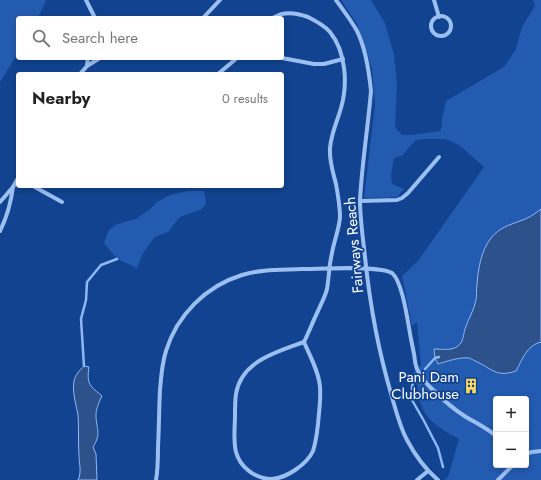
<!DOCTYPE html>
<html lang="en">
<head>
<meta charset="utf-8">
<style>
  :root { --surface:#fff; --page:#f2f2f2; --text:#222; --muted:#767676; --line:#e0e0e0 }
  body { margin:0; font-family:Jost,sans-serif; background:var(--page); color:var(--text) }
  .controls { position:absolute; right:12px; bottom:12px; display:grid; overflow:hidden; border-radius:4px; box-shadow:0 2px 6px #0003 }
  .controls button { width:36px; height:36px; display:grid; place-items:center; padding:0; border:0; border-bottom:1px solid var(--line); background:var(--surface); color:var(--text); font:20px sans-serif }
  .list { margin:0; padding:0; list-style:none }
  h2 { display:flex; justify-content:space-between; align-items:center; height:52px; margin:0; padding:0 16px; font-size:17px }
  h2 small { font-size:13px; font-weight:400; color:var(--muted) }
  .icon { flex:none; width:22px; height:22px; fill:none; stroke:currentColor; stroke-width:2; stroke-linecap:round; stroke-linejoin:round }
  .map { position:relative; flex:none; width:541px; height:480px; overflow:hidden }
  .search { position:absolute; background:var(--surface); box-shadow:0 2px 6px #0003; left:16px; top:16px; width:268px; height:44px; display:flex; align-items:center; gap:10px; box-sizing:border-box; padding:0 14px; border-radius:4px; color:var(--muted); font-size:15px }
  .panel { position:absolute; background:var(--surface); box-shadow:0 2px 6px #0003; left:16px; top:72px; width:268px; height:116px; border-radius:4px }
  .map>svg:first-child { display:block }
</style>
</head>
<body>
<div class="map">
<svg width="541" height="480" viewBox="0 0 541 480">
  <rect width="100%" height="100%" fill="#114390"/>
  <g fill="#235bb0" fill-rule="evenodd">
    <path d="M 0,0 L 46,0 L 38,18 L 18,18 L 18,53 L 0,82 Z"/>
    <path d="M 341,0 L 371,0 L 385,23 L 394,55 L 397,85 L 395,127 L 402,135 L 411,135 L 440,131 L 442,126 L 442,119 L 446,101 L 504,67 L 516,49 L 522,27 L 535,6 L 533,0 L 541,0 L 541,480 L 444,480 L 448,477 L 459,439 C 445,431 428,423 422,407 C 419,401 420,394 418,388 C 417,383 414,379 412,374 L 421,365 L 417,322 L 412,326 L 402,276 L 418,261 L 484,167 L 459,145 L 446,139 L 424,139 L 416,140 L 409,147 L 403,155 L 394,158 L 391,175 L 392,184 L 404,189 L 397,197 L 364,198 L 375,105 L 372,69 L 357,24 ZM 496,399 L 526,399 L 526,465 L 496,465 Z"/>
    <path d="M 188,191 L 204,191 L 206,203 L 202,209 L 180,217 L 168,232 L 155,237 L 143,253 L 137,268 L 117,259 L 104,243 L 109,230 L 117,224 L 136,219 L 150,209 L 157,202 L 170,195 Z"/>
  </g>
  <g fill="#2d518b" stroke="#8eb9f6">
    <path d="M 541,209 L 541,342 C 527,345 522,360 516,371 C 495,378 492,368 475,361 C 474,360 471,359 469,358 C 459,357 448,361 438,364 L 435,358 L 434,349 C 442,349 452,351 458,346 C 464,341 463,335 465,329 C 468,319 474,311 476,300 C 477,295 476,290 477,285 C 478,269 481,251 491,238 C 499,228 509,225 520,221 C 527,219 535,214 541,209 Z"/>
    <path d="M 84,366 L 89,367 C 88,374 87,382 92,387 C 94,390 99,393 102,396 C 99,402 96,409 96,415 C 96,429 102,433 93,447 L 96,454 L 97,480 L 78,480 C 82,472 79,464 79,455 C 78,442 79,428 78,415 C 76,404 72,392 74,381 C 75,375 80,370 84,366 Z"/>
  </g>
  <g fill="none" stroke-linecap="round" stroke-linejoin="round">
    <g stroke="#8eb9f6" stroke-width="2.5">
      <path d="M 84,366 L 81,319 L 86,300 L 87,282 L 101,265 L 117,259"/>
      <path d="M 425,369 L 435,358 L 439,357"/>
      <path d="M 414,381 L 412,386 L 412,400 L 424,421 L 438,448 L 443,467"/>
    </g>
    <g stroke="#9cbff2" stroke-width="4">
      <path d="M 86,0 L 95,18"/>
      <path d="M 336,0 C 343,10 351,20 357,31 C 366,49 369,71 371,91 C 368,127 362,163 360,200 C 360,219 363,238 365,257 C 370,306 378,350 392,397 C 396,411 400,427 407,440 C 415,455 425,469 438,480"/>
      <path d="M 434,0 L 439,17"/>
      <circle cx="441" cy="26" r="10"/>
      <path d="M 203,18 L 220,0"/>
      <path d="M 273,18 C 283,11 297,13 308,17 C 316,21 324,25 330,32 C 346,52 348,84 341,108 C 337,122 331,134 330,148 C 329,161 333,172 336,184 C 338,195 340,206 340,217 C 339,230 334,241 332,253 C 329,265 329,277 327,289 C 325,297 321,304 318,311 C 313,321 309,332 304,342 C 277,352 241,361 236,394 C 235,401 235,408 235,415 C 235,427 233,440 236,452 C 240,467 255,479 272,479 C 287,478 307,464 313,451 C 316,442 317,433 318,424 C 319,412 321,399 320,387 C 319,372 310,356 304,342"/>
      <path d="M 282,58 L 314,64 L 324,64 L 343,59"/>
      <path d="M 87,65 L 88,58"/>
      <path d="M 80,74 L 87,66 L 100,58"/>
      <path d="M 218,74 L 237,58"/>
      <path d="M 33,186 L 62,202"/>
      <path d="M 360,201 L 397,200 L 402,198 L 408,193 L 439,157"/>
      <path d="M 0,202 L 13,187 L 18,178"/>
      <path d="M 0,231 C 7,217 11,202 13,187"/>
      <path d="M 526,454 L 532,452 L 541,451"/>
      <path d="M 156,480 C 158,469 158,458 158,447 C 159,428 159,409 160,390 C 161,377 162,363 166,351 C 177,315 206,286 242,275 C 261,269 282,270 302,269 C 319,269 380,265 392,273 C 403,282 408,324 411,339 C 412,344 413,349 414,354 C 415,360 415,366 418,371 C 421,378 426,383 431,388 C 442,399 453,409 466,417 C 476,423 487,428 496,436"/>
      <path d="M 417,480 L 428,471"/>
      <path d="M 498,480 L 513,465"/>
    </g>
  </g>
  <defs>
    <symbol id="building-bare" viewBox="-9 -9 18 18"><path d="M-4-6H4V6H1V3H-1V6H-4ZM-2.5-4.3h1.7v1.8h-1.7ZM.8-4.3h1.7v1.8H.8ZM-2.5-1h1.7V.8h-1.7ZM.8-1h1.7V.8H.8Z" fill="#ffd85e" stroke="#114390" stroke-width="2.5" paint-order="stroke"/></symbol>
  </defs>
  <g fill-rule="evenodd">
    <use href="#building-bare" x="460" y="375" width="22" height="22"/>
  </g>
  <g text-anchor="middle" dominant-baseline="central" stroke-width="3.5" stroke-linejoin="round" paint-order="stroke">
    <g font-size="15" fill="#fff" stroke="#114390">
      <text transform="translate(354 245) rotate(-95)">Fairways Reach</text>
    </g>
    <g font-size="15" fill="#fff" stroke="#114390" text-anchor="end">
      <text x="459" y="377">Pani Dam<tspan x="459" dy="17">Clubhouse</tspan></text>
    </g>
  </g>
</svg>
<div class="controls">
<button>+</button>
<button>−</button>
</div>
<div class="search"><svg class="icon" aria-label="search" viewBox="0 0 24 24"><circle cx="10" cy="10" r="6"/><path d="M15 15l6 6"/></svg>Search here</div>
<section class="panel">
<h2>Nearby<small>0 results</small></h2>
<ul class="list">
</ul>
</section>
</div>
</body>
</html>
